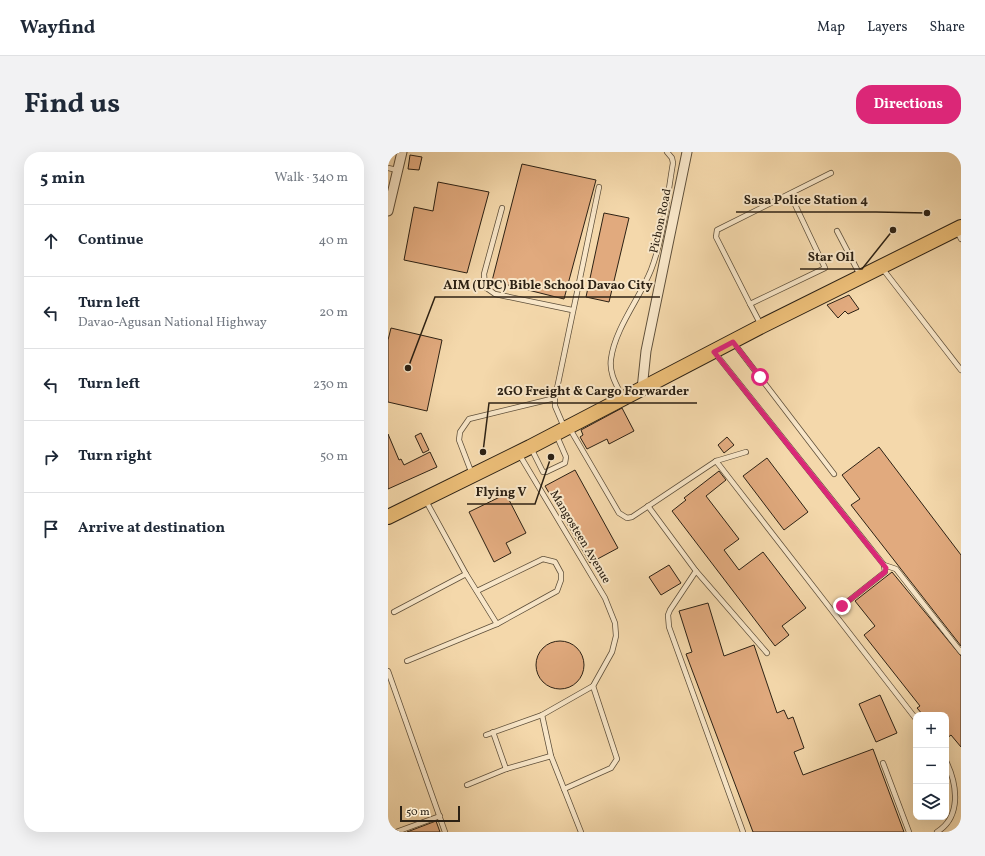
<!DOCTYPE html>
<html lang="en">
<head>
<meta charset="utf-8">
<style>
  :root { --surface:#fff; --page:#f2f2f3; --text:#1f2937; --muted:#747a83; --line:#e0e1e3; --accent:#db2777 }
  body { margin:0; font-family:Vollkorn,serif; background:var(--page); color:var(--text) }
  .controls { position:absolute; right:12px; bottom:12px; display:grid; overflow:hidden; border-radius:8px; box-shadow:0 4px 16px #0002 }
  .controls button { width:36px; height:36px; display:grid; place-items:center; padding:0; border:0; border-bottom:1px solid var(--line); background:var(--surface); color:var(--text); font:20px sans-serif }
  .scale { position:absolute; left:12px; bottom:10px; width:60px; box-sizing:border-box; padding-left:4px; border:2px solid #2c2114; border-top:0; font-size:11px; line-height:14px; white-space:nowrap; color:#2c2114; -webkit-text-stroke:3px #f8e6c8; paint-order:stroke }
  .stop { position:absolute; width:12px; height:12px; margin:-9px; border:3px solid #db2777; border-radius:50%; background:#fff }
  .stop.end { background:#db2777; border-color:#fff; box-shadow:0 1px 4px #0008 }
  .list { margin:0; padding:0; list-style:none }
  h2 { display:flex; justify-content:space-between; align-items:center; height:52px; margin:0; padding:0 16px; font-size:17px }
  h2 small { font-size:13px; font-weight:400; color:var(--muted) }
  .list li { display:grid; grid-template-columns:26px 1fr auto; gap:12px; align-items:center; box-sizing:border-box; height:72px; padding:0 16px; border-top:1px solid var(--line) }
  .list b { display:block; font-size:15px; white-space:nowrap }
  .list p { margin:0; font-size:13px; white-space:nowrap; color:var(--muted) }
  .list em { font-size:13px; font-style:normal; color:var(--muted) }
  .icon { flex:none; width:22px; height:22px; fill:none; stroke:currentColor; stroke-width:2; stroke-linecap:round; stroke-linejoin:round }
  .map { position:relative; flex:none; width:573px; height:680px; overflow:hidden; border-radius:16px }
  header { display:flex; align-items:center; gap:24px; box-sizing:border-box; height:56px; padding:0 20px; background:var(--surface); border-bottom:1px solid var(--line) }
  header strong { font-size:19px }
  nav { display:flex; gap:22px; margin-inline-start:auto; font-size:14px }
  .intro { display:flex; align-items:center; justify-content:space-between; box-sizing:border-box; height:96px; padding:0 24px }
  h1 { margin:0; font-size:28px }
  .button { padding:10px 18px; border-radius:16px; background:var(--accent); color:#fff; font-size:14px; font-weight:700 }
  main { display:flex; gap:24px; padding:0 24px }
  aside { flex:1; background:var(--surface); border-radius:16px; box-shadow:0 4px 16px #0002 }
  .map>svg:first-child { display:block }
</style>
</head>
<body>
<header>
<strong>Wayfind</strong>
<nav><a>Map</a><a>Layers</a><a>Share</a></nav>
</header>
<div class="intro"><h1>Find us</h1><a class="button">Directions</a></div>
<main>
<aside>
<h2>5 min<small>Walk · 340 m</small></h2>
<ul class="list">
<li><svg class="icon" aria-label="ahead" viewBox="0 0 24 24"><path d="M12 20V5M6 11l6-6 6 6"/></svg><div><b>Continue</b></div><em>40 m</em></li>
<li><svg class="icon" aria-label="left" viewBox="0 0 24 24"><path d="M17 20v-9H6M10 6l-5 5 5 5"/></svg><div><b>Turn left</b><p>Davao-Agusan National Highway</p></div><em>20 m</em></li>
<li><svg class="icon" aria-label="left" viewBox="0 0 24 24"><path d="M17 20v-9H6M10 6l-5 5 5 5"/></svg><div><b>Turn left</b></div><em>230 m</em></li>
<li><svg class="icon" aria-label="right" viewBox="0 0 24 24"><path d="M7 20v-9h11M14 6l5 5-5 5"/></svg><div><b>Turn right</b></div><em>50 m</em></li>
<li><svg class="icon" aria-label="arrive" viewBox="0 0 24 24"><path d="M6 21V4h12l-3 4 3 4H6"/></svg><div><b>Arrive at destination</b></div></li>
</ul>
</aside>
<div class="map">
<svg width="573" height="680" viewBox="0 0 573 680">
  <rect width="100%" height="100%" fill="#f4d8ab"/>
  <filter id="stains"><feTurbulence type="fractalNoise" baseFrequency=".005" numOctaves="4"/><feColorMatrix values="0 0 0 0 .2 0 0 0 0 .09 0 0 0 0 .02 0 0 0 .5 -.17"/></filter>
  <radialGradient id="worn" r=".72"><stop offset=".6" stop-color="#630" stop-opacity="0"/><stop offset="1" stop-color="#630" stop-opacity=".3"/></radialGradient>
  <g fill="#e1aa7e" stroke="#2c2114">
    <path d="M 22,3 L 34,5 L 31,18 L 20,17 Z"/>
    <path d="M 134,12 L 208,28 L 176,147 L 104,129 Z"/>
    <path d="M 50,30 L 101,40 L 79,121 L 16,108 L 26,55 L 45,59 Z"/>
    <path d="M 216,61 L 241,66 L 221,150 L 198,145 Z"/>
    <path d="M 461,143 L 471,157 L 460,162 L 457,159 L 450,166 L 439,153 Z"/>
    <path d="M 3,176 L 54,188 L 39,259 L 0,250 L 0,188 Z"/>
    <path d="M 234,256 L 246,279 L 221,292 L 219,287 L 199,297 L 192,285 L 195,283 L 193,278 Z"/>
    <path d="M 33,281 L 41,298 L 35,301 L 27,284 Z"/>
    <path d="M 0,282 L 11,308 L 13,307 L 16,313 L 42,300 L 49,315 L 0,337 Z"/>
    <path d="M 339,285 L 346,293 L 336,301 L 330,293 Z"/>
    <path d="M 491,295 L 573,403 L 573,494 L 463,353 L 472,347 L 454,323 Z"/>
    <path d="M 379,306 L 420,360 L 396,378 L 355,324 Z"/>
    <path d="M 187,318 L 230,396 L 202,411 L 157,334 Z"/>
    <path d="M 331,319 L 338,328 L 318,344 L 351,387 L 336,398 L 351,418 L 375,400 L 418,456 L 394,474 L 401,483 L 387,494 L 284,359 L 298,348 L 296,346 Z"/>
    <path d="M 118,342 L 138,381 L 118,391 L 123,401 L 106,410 L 81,360 Z"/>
    <path d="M 281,413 L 293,431 L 273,443 L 261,425 Z"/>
    <path d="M 504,420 L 573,504 L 573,595 L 563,583 L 558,587 L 558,563 L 535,563 L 529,556 L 532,554 L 476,483 L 487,474 L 467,449 Z"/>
    <path d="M 320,451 L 336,504 L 366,493 L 389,561 L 396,558 L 400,567 L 405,565 L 416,596 L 406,600 L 415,623 L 485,597 L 516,680 L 365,680 L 298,502 L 304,500 L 291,459 Z"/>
    <circle cx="172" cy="513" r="24"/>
    <path d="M 492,543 L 509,581 L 488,590 L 471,552 Z"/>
    <path d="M 48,669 L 52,680 L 19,680 Z"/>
  </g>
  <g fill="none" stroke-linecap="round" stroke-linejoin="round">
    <defs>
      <g id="lane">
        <path d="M 0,16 L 9,18"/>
        <path d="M 402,42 L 437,116 L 362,152 L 328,85 L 329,78 L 443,21"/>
        <path d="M 114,56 L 96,122 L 97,135 L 107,142 L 184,158"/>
        <path d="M 449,79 L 472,123"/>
        <path d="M 569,79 L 573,87"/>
        <path d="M 494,116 L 573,218"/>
        <path d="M 362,152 L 373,173"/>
        <path d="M 345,190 L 446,322"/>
        <path d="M 327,201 L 496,413 L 497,420 L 454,454"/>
        <path d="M 234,244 C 228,232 221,221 223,207 C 227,176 252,146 263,118 C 276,84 279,46 285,11 L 284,6 L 279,0"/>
        <path d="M 176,275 L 167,254 L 167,246 L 211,35"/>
        <path d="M 182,277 L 231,361 L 239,366 L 244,365 L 328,309 L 528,567"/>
        <path d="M 143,296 L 155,320 L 158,320 L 177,311 L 178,305 L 168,282"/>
        <path d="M 328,309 L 358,300"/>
        <path d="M 84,322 L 71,288 L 72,280 L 81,267 L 167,246"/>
        <path d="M 38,349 L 78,422 L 109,472"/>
        <path d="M 260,354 L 308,419 L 282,458 L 280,463 L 281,475 L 355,680"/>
        <path d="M 496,413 L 508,417 L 573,500"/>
        <path d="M 308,419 L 379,501"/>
        <path d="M 6,460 L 78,422"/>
        <path d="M 19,509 L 109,472 L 169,439 L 173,428 L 173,421 L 167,410 L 155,407 L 89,439"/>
        <path d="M 0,519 L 57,680"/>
        <path d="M 154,563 L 163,604 L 193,680"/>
        <path d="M 105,580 L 118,617"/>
        <path d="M 98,583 L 154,563 L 205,534 L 224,500 L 228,484 L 227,471 L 217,446 L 131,302"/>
        <path d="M 495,611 L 521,680"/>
        <path d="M 79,633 L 118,617 L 163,604"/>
        <path d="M 176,637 L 223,616 L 229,607 L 205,534"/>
        <path d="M 8,680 L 52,664"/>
        <path d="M 549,680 C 573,665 570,634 558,609"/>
      </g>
      <g id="street">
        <path d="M 0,59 L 14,0"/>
        <path d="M 254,237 L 258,199 L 299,0"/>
      </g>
      <path id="primary" d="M 0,365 L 142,295 L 374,174 L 573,75"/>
    </defs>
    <use href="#lane" stroke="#5e4f3a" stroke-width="6"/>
    <use href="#street" stroke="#5e4f3a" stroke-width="11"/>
    <use href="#primary" stroke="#2c2114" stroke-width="16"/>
    <use href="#lane" stroke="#f8e6c8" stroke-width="4.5"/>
    <use href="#street" stroke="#f8e6c8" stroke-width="9"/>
    <use href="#primary" stroke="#eabc76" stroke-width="14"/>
  </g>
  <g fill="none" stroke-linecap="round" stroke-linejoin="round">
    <path stroke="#db2777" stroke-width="5" d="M 372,225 L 345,190 L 326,200 L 498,416 L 497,420 L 454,454"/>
  </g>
  <g text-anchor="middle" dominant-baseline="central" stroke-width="4" stroke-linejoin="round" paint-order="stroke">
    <g font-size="12" fill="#2c2114" stroke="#f8e6c8">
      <text transform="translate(273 69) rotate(-78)">Pichon Road</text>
      <text transform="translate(192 385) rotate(59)">Mangosteen Avenue</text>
    </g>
  </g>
  <path fill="none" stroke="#2c2114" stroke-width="1.5" d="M539 61L488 60H348M505 78L474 117H412M20 216L47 145H272M95 300L101 251H309M163 305L147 352H79"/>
  <g fill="#2c2114" stroke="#f8e6c8" stroke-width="1.5">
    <circle cx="539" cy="61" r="4"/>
    <circle cx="505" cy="78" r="4"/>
    <circle cx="20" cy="216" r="4"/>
    <circle cx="95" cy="300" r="4"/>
    <circle cx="163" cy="305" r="4"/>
  </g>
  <g font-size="13" text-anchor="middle" font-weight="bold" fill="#2c2114" stroke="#f8e6c8" stroke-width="4" stroke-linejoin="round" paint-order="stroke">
    <text x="418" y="52">Sasa Police Station 4</text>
    <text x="443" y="109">Star Oil</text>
    <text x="160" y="137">AIM (UPC) Bible School Davao City</text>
    <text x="205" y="243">2GO Freight &amp; Cargo Forwarder</text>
    <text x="113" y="344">Flying V</text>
  </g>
  <rect width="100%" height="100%" filter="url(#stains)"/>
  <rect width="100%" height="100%" fill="url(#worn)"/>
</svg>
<div class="controls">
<button>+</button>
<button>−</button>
<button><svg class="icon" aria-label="layers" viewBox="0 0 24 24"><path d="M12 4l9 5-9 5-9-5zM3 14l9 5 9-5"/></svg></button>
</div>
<div class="scale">50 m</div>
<div class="stop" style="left:372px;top:225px"></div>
<div class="stop end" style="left:454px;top:454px"></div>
</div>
</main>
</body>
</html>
